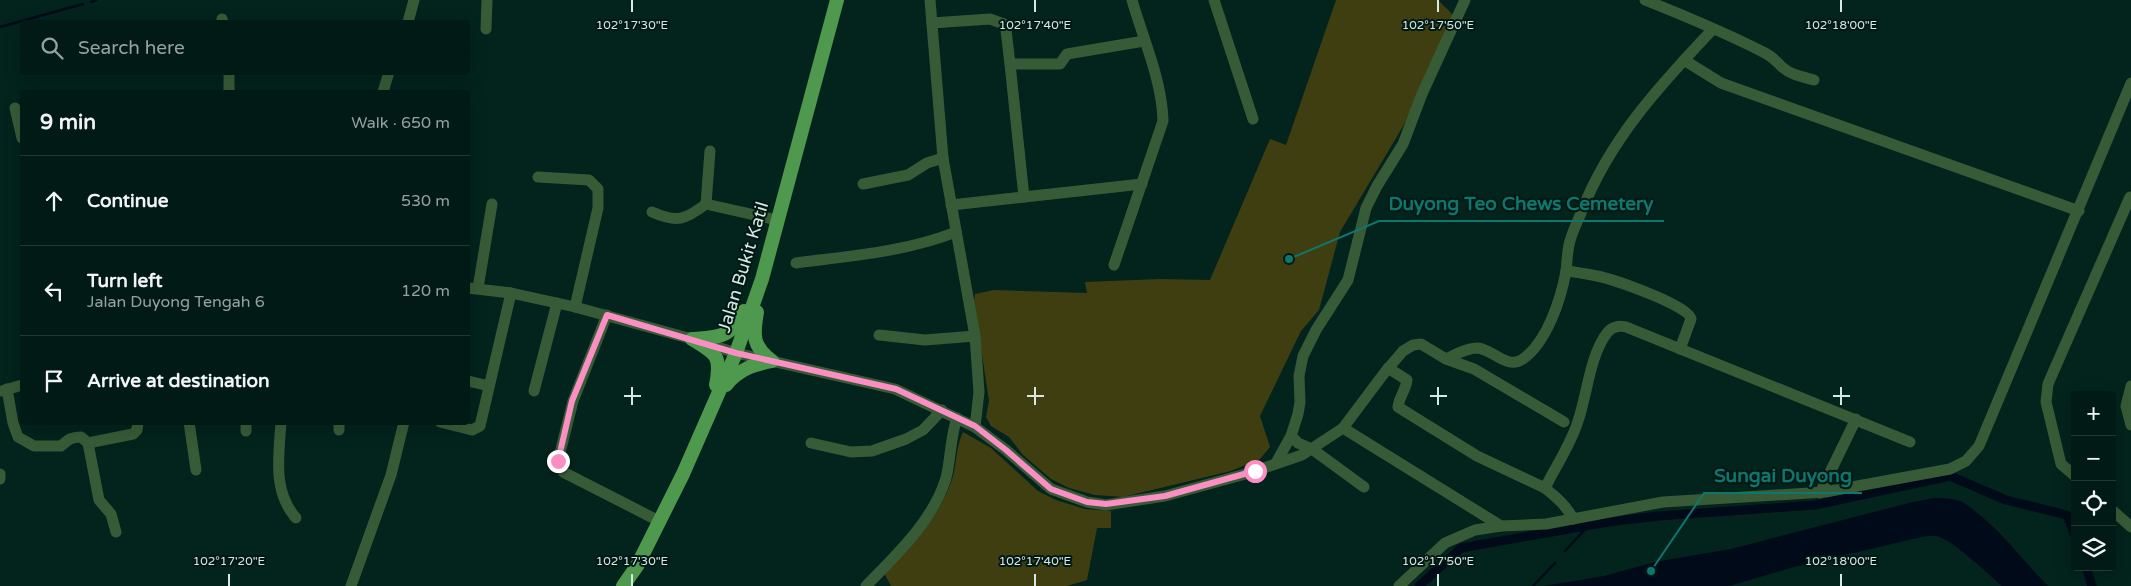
<!DOCTYPE html>
<html lang="en">
<head>
<meta charset="utf-8">
<style>
  :root { --surface:#021a16; --page:#0c231f; --text:#f1f3f6; --muted:#96a1a1; --line:#233835 }
  body { margin:0; font-family:"Varela Round",sans-serif; background:var(--page); color:var(--text) }
  .controls { position:absolute; right:15px; bottom:15px; display:grid; overflow:hidden; border-radius:5px; box-shadow:0 5px 20px #0002 }
  .controls button { width:45px; height:45px; display:grid; place-items:center; padding:0; border:0; border-bottom:1px solid var(--line); background:var(--surface); color:var(--text); font:25px sans-serif }
  .stop { position:absolute; width:15px; height:15px; margin:-11px; border:4px solid #fb8fc4; border-radius:50%; background:#fff }
  .stop.end { background:#fb8fc4; border-color:#fff; box-shadow:0 1px 5px #0008 }
  .list { margin:0; padding:0; list-style:none }
  h2 { display:flex; justify-content:space-between; align-items:center; height:65px; margin:0; padding:0 20px; font-size:21px }
  h2 small { font-size:16px; font-weight:400; color:var(--muted) }
  .list li { display:grid; grid-template-columns:32px 1fr auto; gap:15px; align-items:center; box-sizing:border-box; height:90px; padding:0 20px; border-top:1px solid var(--line) }
  .list b { display:block; font-size:19px; white-space:nowrap }
  .list p { margin:0; font-size:16px; white-space:nowrap; color:var(--muted) }
  .list em { font-size:16px; font-style:normal; color:var(--muted) }
  .icon { flex:none; width:28px; height:28px; fill:none; stroke:currentColor; stroke-width:2; stroke-linecap:round; stroke-linejoin:round }
  .map { position:relative; flex:none; width:2131px; height:586px; overflow:hidden }
  .search { position:absolute; background:var(--surface); box-shadow:0 5px 20px #0002; left:20px; top:20px; width:450px; height:55px; display:flex; align-items:center; gap:12px; box-sizing:border-box; padding:0 18px; border-radius:5px; color:var(--muted); font-size:19px }
  .panel { position:absolute; background:var(--surface); box-shadow:0 5px 20px #0002; left:20px; top:90px; width:450px; height:335px; border-radius:5px }
  .map>svg:first-child { display:block }
</style>
</head>
<body>
<div class="map">
<svg width="2131" height="586" viewBox="0 0 2131 586">
  <rect width="100%" height="100%" fill="#03231d"/>
  <g fill="#3e3e11">
    <path d="M 1336,0 L 1438,0 L 1455,17 L 1405,123 L 1340,232 L 1319,310 L 1301,331 L 1260,416 L 1270,447 L 1260,459 L 1231,471 L 1123,497 L 1095,495 L 1069,488 L 1051,479 L 1023,455 L 1009,437 L 991,426 L 986,417 L 989,401 L 974,302 L 975,294 L 994,290 L 1087,293 L 1085,282 L 1160,279 L 1210,280 L 1270,139 L 1286,145 Z"/>
    <path d="M 963,432 L 991,448 L 1038,491 L 1056,500 L 1085,509 L 1111,511 L 1111,528 L 1097,528 L 1087,580 L 1067,586 L 891,586 L 884,573 C 912,545 941,516 953,476 C 957,461 956,447 963,432 Z"/>
  </g>
  <path fill="#000a18" d="M 1933,498 C 1942,498 1951,498 1960,501 C 1967,504 1975,511 1982,517 C 2007,538 2025,563 2048,586 L 2002,586 C 1989,575 1951,538 1936,536 C 1930,535 1923,537 1917,538 L 1794,567 L 1729,586 L 1544,586 L 1604,576 L 1655,562 L 1731,549 L 1909,503 Z"/>
  <g fill="none" stroke-linecap="round" stroke-linejoin="round">
    <g stroke="#000a18" stroke-width="2.5">
      <path d="M 91,2 L 96,0"/>
      <path d="M 0,27 L 83,4"/>
      <path d="M 1565,551 L 1589,525"/>
      <path d="M 1533,586 L 1555,563"/>
    </g>
    <g stroke="#000a18" stroke-width="9">
      <path d="M 2086,567 L 2092,586"/>
      <path d="M 1419,586 L 1461,548 L 1608,522 L 1658,516 L 1815,505 L 1950,476 L 2006,500 L 2067,515 L 2075,536"/>
    </g>
    <g stroke="#385b37" stroke-width="11">
      <path d="M 930,0 L 943,158 L 975,336 L 979,392 L 975,427"/>
      <path d="M 1214,0 L 1253,119"/>
      <path d="M 1645,0 C 1685,16 1726,33 1765,53 C 1773,57 1776,61 1782,67 C 1791,75 1803,77 1814,80"/>
      <path d="M 222,19 L 223,22"/>
      <path d="M 408,22 L 414,0"/>
      <path d="M 932,23 L 990,19 L 1004,24 L 1006,30 L 1010,64 L 1024,197"/>
      <path d="M 486,29 L 487,0"/>
      <path d="M 1684,60 L 1721,83 L 2079,211"/>
      <path d="M 1010,64 L 1060,64 L 1067,54 L 1144,41"/>
      <path d="M 229,92 L 229,72"/>
      <path d="M 383,92 L 389,72"/>
      <path d="M 15,108 L 22,138"/>
      <path d="M 710,151 L 706,204 L 777,220"/>
      <path d="M 538,177 L 589,180 L 598,189 L 598,208 L 575,307"/>
      <path d="M 863,184 L 908,175 L 927,163 L 943,158"/>
      <path d="M 951,205 L 1142,184"/>
      <path d="M 652,212 C 677,223 685,220 706,204"/>
      <path d="M 796,263 C 850,256 905,252 956,232"/>
      <path d="M 1114,265 L 1163,121 C 1162,80 1143,39 1132,0"/>
      <path d="M 1566,271 C 1576,272 1587,274 1597,276 C 1612,279 1689,305 1691,319 L 1680,349"/>
      <path d="M 468,288 L 511,293 L 575,307 L 692,339 L 736,353 L 895,389 L 975,427 L 1006,450 L 1051,489 L 1087,502 L 1106,505 L 1165,496 L 1249,473 L 1302,455 L 1343,428 L 1385,372 L 1403,351 L 1413,345 L 1421,344 L 1446,359 L 1474,369 L 1564,422"/>
      <path d="M 478,288 L 492,204"/>
      <path d="M 607,315 L 573,401 L 558,461 L 563,472 L 659,521"/>
      <path d="M 879,335 L 925,340 L 975,336"/>
      <path d="M 1446,359 C 1456,354 1467,348 1478,348 C 1494,350 1507,370 1523,359 C 1547,342 1561,299 1566,271 C 1567,263 1567,254 1569,245 C 1571,234 1577,223 1581,213 C 1609,140 1660,85 1713,29"/>
      <path d="M 1388,368 L 1407,380 C 1406,390 1399,397 1398,407 L 1477,456 L 1545,488"/>
      <path d="M 468,381 L 489,386"/>
      <path d="M 2131,386 L 2126,406 L 2131,425"/>
      <path d="M 7,389 L 13,423 L 18,437 L 34,446 L 61,446 C 68,440 71,437 81,437 L 88,443 L 99,500 L 111,514 L 116,532"/>
      <path d="M 2,391 L 22,385"/>
      <path d="M 534,391 L 557,303"/>
      <path d="M 189,422 L 196,470"/>
      <path d="M 246,422 L 246,431"/>
      <path d="M 281,422 C 279,455 272,491 296,518"/>
      <path d="M 440,422 L 472,430 L 480,426 L 511,293"/>
      <path d="M 1343,428 L 1501,526"/>
      <path d="M 339,430 L 339,422"/>
      <path d="M 1291,436 L 1298,443 L 1312,449 L 1364,487"/>
      <path d="M 88,443 L 133,434 L 137,430 L 138,422"/>
      <path d="M 811,443 L 851,452 L 872,451 L 906,439 L 923,430 L 942,410"/>
      <path d="M 1276,463 L 1291,436 L 1298,414 L 1300,402 L 1299,376 L 1303,356 L 1316,330 L 1348,280 L 1366,208 L 1377,186 L 1403,144 L 1422,94 L 1465,0"/>
      <path d="M 0,474 L 0,479"/>
      <path d="M 2075,476 L 2061,464 L 2046,402 L 2048,384 L 2130,197"/>
      <path d="M 1820,493 L 1856,419"/>
      <path d="M 2112,510 L 2131,527"/>
      <path d="M 1573,519 C 1567,506 1556,497 1545,488 C 1556,466 1571,444 1578,421 C 1587,395 1590,355 1607,333 C 1613,325 1623,325 1631,329 L 1910,442"/>
      <path d="M 351,586 L 391,475 L 404,422"/>
      <path d="M 866,586 C 896,555 933,521 946,478 C 951,458 950,438 957,418"/>
      <path d="M 1399,586 L 1445,543 L 1475,530 L 1501,526 L 1546,524 L 1663,502 L 1825,492 L 1950,469 L 1966,461 L 1979,446 L 2131,83"/>
    </g>
    <g stroke="#4e994d" stroke-width="14">
      <path d="M 757,312 C 753,335 752,346 772,361"/>
      <path d="M 692,339 C 721,337 730,338 744,311"/>
      <path d="M 692,339 C 716,354 722,355 716,385"/>
      <path d="M 726,385 C 739,369 753,365 772,361"/>
      <path d="M 623,586 L 637,566 L 683,474 L 736,353 L 762,279 L 837,0"/>
    </g>
  </g>
  <g fill="none" stroke-linecap="round" stroke-linejoin="round">
    <path stroke="#fb8fc4" stroke-width="6" d="M 558,461 L 572,401 L 607,315 L 736,353 L 896,389 L 975,426 L 1006,450 L 1051,489 L 1087,502 L 1106,504 L 1165,496 L 1255,471"/>
  </g>
  <path fill="none" stroke="#d7e8e3" stroke-width="2" d="M 632,0 L 632,12M 1035,0 L 1035,12M 1438,0 L 1438,12M 1841,0 L 1841,12M 632,387 L 632,405M 1035,387 L 1035,405M 1438,387 L 1438,405M 1841,387 L 1841,405M 624,396 L 641,396M 1027,396 L 1044,396M 1430,396 L 1447,396M 1833,396 L 1850,396M 229,574 L 229,586M 632,574 L 632,586M 1035,574 L 1035,586M 1438,574 L 1438,586M 1841,574 L 1841,586"/>
  <g text-anchor="middle" dominant-baseline="central" stroke-width="4" stroke-linejoin="round" paint-order="stroke">
    <g font-size="18" fill="#d7e8e3" stroke="#001914">
      <text transform="translate(743 267) rotate(-73)">Jalan Bukit Katil</text>
    </g>
  </g>
  <g font-size="12" text-anchor="middle" fill="#d7e8e3" stroke="#001914" stroke-width="4" stroke-linejoin="round" paint-order="stroke">
    <text x="632" y="29">102°17'30"E</text>
    <text x="1035" y="29">102°17'40"E</text>
    <text x="1438" y="29">102°17'50"E</text>
    <text x="1841" y="29">102°18'00"E</text>
    <text x="229" y="565">102°17'20"E</text>
    <text x="632" y="565">102°17'30"E</text>
    <text x="1035" y="565">102°17'40"E</text>
    <text x="1438" y="565">102°17'50"E</text>
    <text x="1841" y="565">102°18'00"E</text>
  </g>
  <path fill="none" stroke="#0f766e" stroke-width="2" d="M1289 259L1379 221H1664M1651 571L1704 493H1862"/>
  <g fill="#0f766e" stroke="#001914" stroke-width="2">
    <circle cx="1289" cy="259" r="5"/>
    <circle cx="1651" cy="571" r="5"/>
  </g>
  <g font-size="19" text-anchor="middle" font-weight="bold" fill="#0f766e" stroke="#001914" stroke-width="4" stroke-linejoin="round" paint-order="stroke">
    <text x="1521" y="210">Duyong Teo Chews Cemetery</text>
    <text x="1783" y="482">Sungai Duyong</text>
  </g>
</svg>
<div class="controls">
<button>+</button>
<button>−</button>
<button><svg class="icon" aria-label="locate" viewBox="0 0 24 24"><circle cx="12" cy="12" r="6"/><path d="M12 2v4M12 18v4M2 12h4M18 12h4"/></svg></button>
<button><svg class="icon" aria-label="layers" viewBox="0 0 24 24"><path d="M12 4l9 5-9 5-9-5zM3 14l9 5 9-5"/></svg></button>
</div>
<div class="stop" style="left:1255px;top:471px"></div>
<div class="stop end" style="left:558px;top:461px"></div>
<div class="search"><svg class="icon" aria-label="search" viewBox="0 0 24 24"><circle cx="10" cy="10" r="6"/><path d="M15 15l6 6"/></svg>Search here</div>
<section class="panel">
<h2>9 min<small>Walk · 650 m</small></h2>
<ul class="list">
<li><svg class="icon" aria-label="ahead" viewBox="0 0 24 24"><path d="M12 20V5M6 11l6-6 6 6"/></svg><div><b>Continue</b></div><em>530 m</em></li>
<li><svg class="icon" aria-label="left" viewBox="0 0 24 24"><path d="M17 20v-9H6M10 6l-5 5 5 5"/></svg><div><b>Turn left</b><p>Jalan Duyong Tengah 6</p></div><em>120 m</em></li>
<li><svg class="icon" aria-label="arrive" viewBox="0 0 24 24"><path d="M6 21V4h12l-3 4 3 4H6"/></svg><div><b>Arrive at destination</b></div></li>
</ul>
</section>
</div>
</body>
</html>
